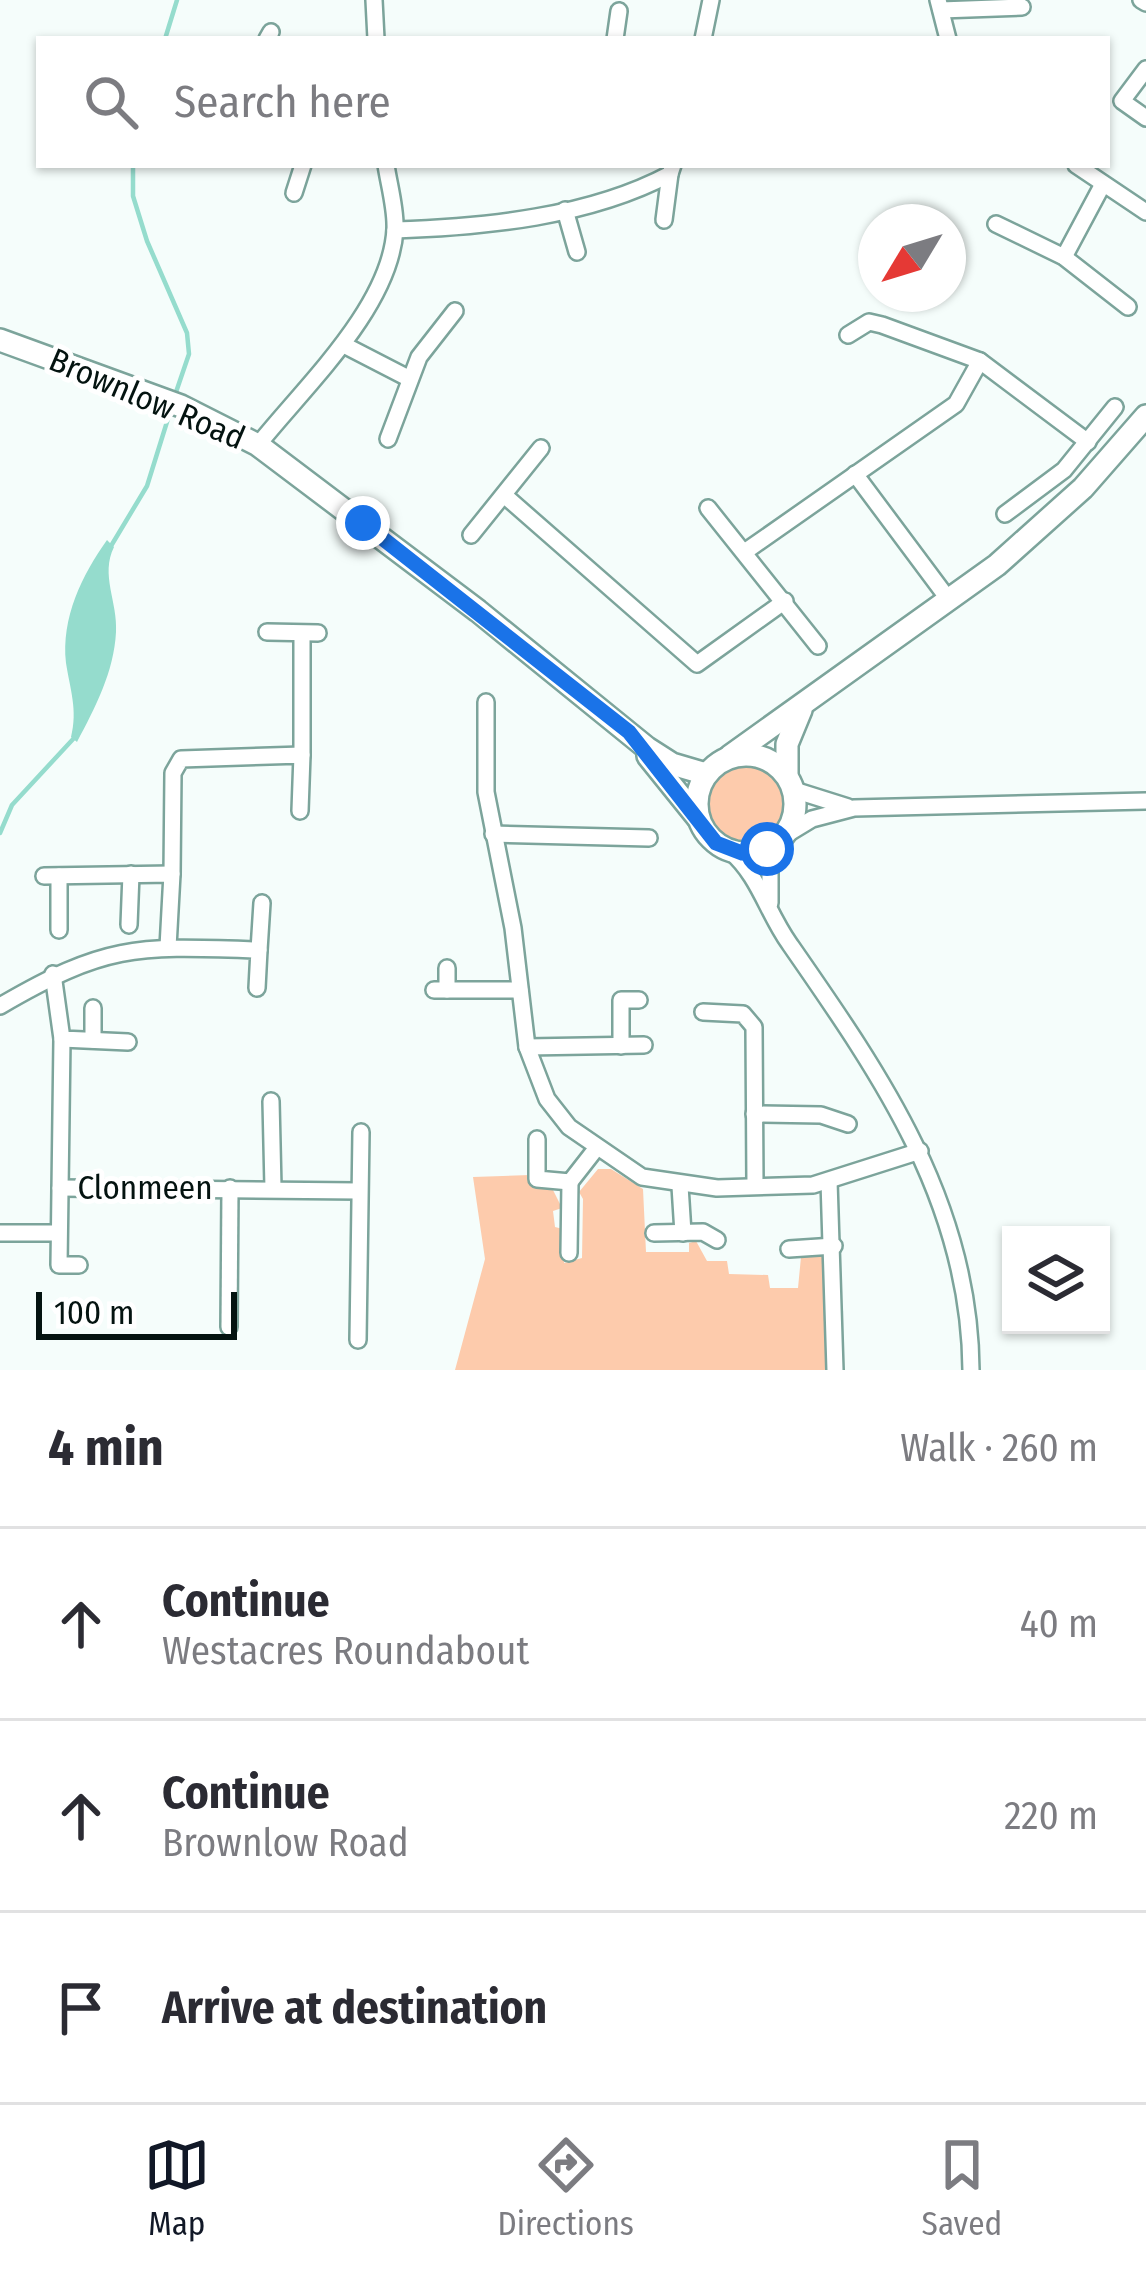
<!DOCTYPE html>
<html lang="en">
<head>
<meta charset="utf-8">
<style>
  :root { --surface:#fff; --page:#f7f7f7; --text:#2b2b33; --muted:#7c7c81; --line:#e1e1e2; --accent:#111827 }
  body { margin:0; font-family:"Fira Sans Condensed",sans-serif; background:var(--page); color:var(--text) }
  .controls { position:absolute; right:36px; bottom:36px; display:grid; overflow:hidden; border-radius:0px; box-shadow:0 3px 9px #0004 }
  .controls button { width:108px; height:108px; display:grid; place-items:center; padding:0; border:0; border-bottom:3px solid var(--line); background:var(--surface); color:var(--text); font:60px sans-serif }
  .compass { position:absolute; left:858px; top:204px; width:108px; height:108px; border-radius:50%; background:var(--surface); box-shadow:0 3px 9px #0004; rotate:232deg }
  .scale { position:absolute; left:36px; bottom:30px; width:201px; box-sizing:border-box; padding-left:12px; border:6px solid #041310; border-top:0; font-size:33px; line-height:42px; white-space:nowrap; color:#041310; -webkit-text-stroke:9px #fff; paint-order:stroke }
  .stop { position:absolute; width:36px; height:36px; margin:-27px; border:9px solid #1a73e8; border-radius:50%; background:#fff }
  .stop.end { background:#1a73e8; border-color:#fff; box-shadow:0 3px 12px #0008 }
  .list { margin:0; padding:0; list-style:none }
  h2 { display:flex; justify-content:space-between; align-items:center; height:156px; margin:0; padding:0 48px; font-size:51px }
  h2 small { font-size:39px; font-weight:400; color:var(--muted) }
  .list li { display:grid; grid-template-columns:78px 1fr auto; gap:36px; align-items:center; box-sizing:border-box; height:192px; padding:0 48px; border-top:3px solid var(--line) }
  .list b { display:block; font-size:45px; white-space:nowrap }
  .list p { margin:0; font-size:39px; white-space:nowrap; color:var(--muted) }
  .list em { font-size:39px; font-style:normal; color:var(--muted) }
  .icon { flex:none; width:66px; height:66px; fill:none; stroke:currentColor; stroke-width:2; stroke-linecap:round; stroke-linejoin:round }
  .map { position:relative; flex:none; width:1146px; height:1370px; overflow:hidden }
  .search { position:absolute; background:var(--surface); box-shadow:0 3px 9px #0004; left:36px; right:36px; top:36px; height:132px; display:flex; align-items:center; gap:30px; box-sizing:border-box; padding:0 42px; border-radius:0px; color:var(--muted); font-size:45px }
  .sheet { height:732px; background:var(--surface) }
  nav { display:flex; justify-content:space-around; align-items:center; box-sizing:border-box; height:168px; border-top:3px solid var(--line); background:var(--surface); font-size:33px; color:var(--muted) }
  nav a { display:grid; justify-items:center; gap:6px }
  nav .on { color:var(--accent) }
  .map>svg:first-child { display:block }
</style>
</head>
<body>
<div class="map">
<svg width="1146" height="1370" viewBox="0 0 1146 1370">
  <rect width="100%" height="100%" fill="#f5fdfb"/>
  <g fill="#fdcbac">
    <circle cx="747" cy="803" r="39"/>
    <path d="M 598,1169 L 611,1169 L 643,1189 L 646,1252 L 689,1252 L 689,1243 L 696,1241 L 707,1261 L 727,1261 L 729,1274 L 768,1275 L 770,1288 L 798,1288 L 801,1257 L 817,1252 L 826,1259 L 829,1370 L 455,1370 L 485,1259 L 473,1177 L 530,1175 L 534,1186 L 553,1190 L 562,1208 L 553,1211 L 555,1227 L 563,1229 L 564,1263 L 582,1258 L 583,1199 L 579,1192 Z"/>
  </g>
  <path fill="#95dccd" d="M 107,540 L 114,547 C 100,575 118,602 116,632 C 114,672 95,708 77,742 L 71,737 C 78,710 70,689 66,663 C 61,618 82,575 107,540 Z"/>
  <g fill="none" stroke-linecap="round" stroke-linejoin="round">
    <g stroke="#95dccd" stroke-width="4.5">
      <path d="M 165,39 L 177,0"/>
      <path d="M 133,165 L 133,196 L 147,241 L 187,333 L 189,354 L 174,398"/>
      <path d="M 111,546 L 147,486 L 171,409"/>
      <path d="M 0,833 L 12,805 L 75,737"/>
    </g>
    <defs>
      <g id="minor">
        <path d="M 374,0 L 376,39"/>
        <path d="M 938,0 L 948,39"/>
        <path d="M 1141,0 L 1146,3"/>
        <path d="M 941,10 L 1022,7"/>
        <path d="M 267,39 L 271,32"/>
        <path d="M 615,39 L 619,11"/>
        <path d="M 703,39 L 711,0"/>
        <path d="M 1146,69 L 1122,101 L 1146,118"/>
        <path d="M 1076,165 L 1146,212"/>
        <path d="M 294,193 L 303,165"/>
        <path d="M 565,210 L 577,252"/>
        <path d="M 664,220 L 670,174"/>
        <path d="M 996,224 L 1064,257 L 1128,307"/>
        <path d="M 395,230 C 485,227 589,217 670,174 L 673,165"/>
        <path d="M 1064,257 L 1103,184"/>
        <path d="M 848,335 L 869,322 L 882,325 L 980,361 L 1088,442"/>
        <path d="M 344,345 L 410,379"/>
        <path d="M 388,439 L 419,357 L 455,311"/>
        <path d="M 258,445 C 304,387 391,307 395,229 C 396,209 389,185 386,165"/>
        <path d="M 855,474 L 949,600"/>
        <path d="M 504,495 L 697,664 L 785,601"/>
        <path d="M 708,508 L 818,646"/>
        <path d="M 1005,514 L 1064,470 L 1115,407"/>
        <path d="M 471,535 L 541,448"/>
        <path d="M 746,551 L 956,404 L 980,361"/>
        <path d="M 267,632 L 318,633"/>
        <path d="M 486,702 L 486,792 L 513,928 L 527,1047 L 547,1099 L 569,1127 L 642,1177 L 717,1188 L 813,1185 L 920,1151"/>
        <path d="M 302,755 L 302,634"/>
        <path d="M 794,790 L 848,807"/>
        <path d="M 493,834 L 649,838"/>
        <path d="M 784,836 L 812,819 L 854,808 L 1146,801"/>
        <path d="M 730,851 C 759,876 767,912 789,943 C 880,1074 970,1202 971,1370"/>
        <path d="M 172,874 L 173,773 L 181,759 L 302,755 L 300,811"/>
        <path d="M 44,876 L 172,874 L 168,947"/>
        <path d="M 59,876 L 59,930"/>
        <path d="M 770,903 L 770,869 L 778,842"/>
        <path d="M 129,925 L 131,874"/>
        <path d="M 259,950 L 262,903"/>
        <path d="M 53,974 L 62,1039 L 128,1042"/>
        <path d="M 434,990 L 520,990"/>
        <path d="M 447,990 L 447,968"/>
        <path d="M 0,1006 C 108,943 137,946 259,950 L 257,988"/>
        <path d="M 93,1008 L 93,1040"/>
        <path d="M 703,1012 L 743,1014 L 754,1027 L 755,1185"/>
        <path d="M 62,1039 L 59,1265 L 79,1265"/>
        <path d="M 621,1046 L 621,1000 L 639,1000"/>
        <path d="M 527,1047 L 644,1045"/>
        <path d="M 271,1101 L 273,1188"/>
        <path d="M 754,1114 L 821,1115 L 848,1124"/>
        <path d="M 537,1139 L 537,1179 L 570,1182 L 595,1150"/>
        <path d="M 829,1181 L 835,1370"/>
        <path d="M 680,1186 L 683,1233"/>
        <path d="M 60,1188 L 358,1191"/>
        <path d="M 0,1233 L 58,1233"/>
        <path d="M 654,1233 L 703,1232 L 717,1240"/>
        <path d="M 789,1249 L 834,1246"/>
        <path d="M 569,1253 L 570,1182"/>
        <path d="M 229,1327 L 230,1188"/>
        <path d="M 358,1340 L 361,1132"/>
      </g>
      <g id="major">
        <path d="M 0,340 L 181,406 L 258,445 L 478,611 L 647,748 L 672,764 L 706,774"/>
        <circle cx="746" cy="804" r="49"/>
        <path d="M 648,756 L 698,818"/>
        <path d="M 730,756 L 997,565 L 1083,488 L 1146,416"/>
        <path d="M 787,775 L 787,744 L 801,710"/>
      </g>
    </defs>
    <use href="#minor" stroke="#7ca49b" stroke-width="20"/>
    <use href="#major" stroke="#7ca49b" stroke-width="26"/>
    <use href="#minor" stroke="#fff" stroke-width="15"/>
    <use href="#major" stroke="#fff" stroke-width="21"/>
  </g>
  <g fill="none" stroke-linecap="round" stroke-linejoin="round">
    <path stroke="#1a73e8" stroke-width="15" d="M 363,523 L 629,732 L 716,843 L 742,853 L 767,849"/>
  </g>
  <g text-anchor="middle" dominant-baseline="central" stroke-width="10" stroke-linejoin="round" paint-order="stroke">
    <g font-size="33" fill="#041310" stroke="#fff">
      <text transform="translate(147 399) rotate(23)">Brownlow Road</text>
      <text x="145" y="1188">Clonmeen</text>
    </g>
  </g>
</svg>
<div class="controls">
<button><svg class="icon" aria-label="layers" viewBox="0 0 24 24"><path d="M12 4l9 5-9 5-9-5zM3 14l9 5 9-5"/></svg></button>
</div>
<svg class="compass" viewBox="-18 -18 36 36"><path d="M0-13l5 13h-10z" fill="#e53935"/><path d="M0 13l5-13h-10z" fill="#7c7c81"/></svg>
<div class="scale">100 m</div>
<div class="stop" style="left:767px;top:849px"></div>
<div class="stop end" style="left:363px;top:523px"></div>
<div class="search"><svg class="icon" aria-label="search" viewBox="0 0 24 24"><circle cx="10" cy="10" r="6"/><path d="M15 15l6 6"/></svg>Search here</div>
</div>
<section class="sheet">
<h2>4 min<small>Walk · 260 m</small></h2>
<ul class="list">
<li><svg class="icon" aria-label="ahead" viewBox="0 0 24 24"><path d="M12 20V5M6 11l6-6 6 6"/></svg><div><b>Continue</b><p>Westacres Roundabout</p></div><em>40 m</em></li>
<li><svg class="icon" aria-label="ahead" viewBox="0 0 24 24"><path d="M12 20V5M6 11l6-6 6 6"/></svg><div><b>Continue</b><p>Brownlow Road</p></div><em>220 m</em></li>
<li><svg class="icon" aria-label="arrive" viewBox="0 0 24 24"><path d="M6 21V4h12l-3 4 3 4H6"/></svg><div><b>Arrive at destination</b></div></li>
</ul>
</section>
<nav>
<a class="on"><svg class="icon" aria-label="map" viewBox="0 0 24 24"><path d="M3 6l6-2 6 2 6-2v14l-6 2-6-2-6 2zM9 4v14M15 6v14"/></svg>Map</a>
<a><svg class="icon" aria-label="directions" viewBox="0 0 24 24"><path d="M12 3l9 9-9 9-9-9zM9 14v-3h6M13 9l2 2-2 2"/></svg>Directions</a>
<a><svg class="icon" aria-label="saved" viewBox="0 0 24 24"><path d="M7 4h10v16l-5-4-5 4z"/></svg>Saved</a>
</nav>
</body>
</html>
